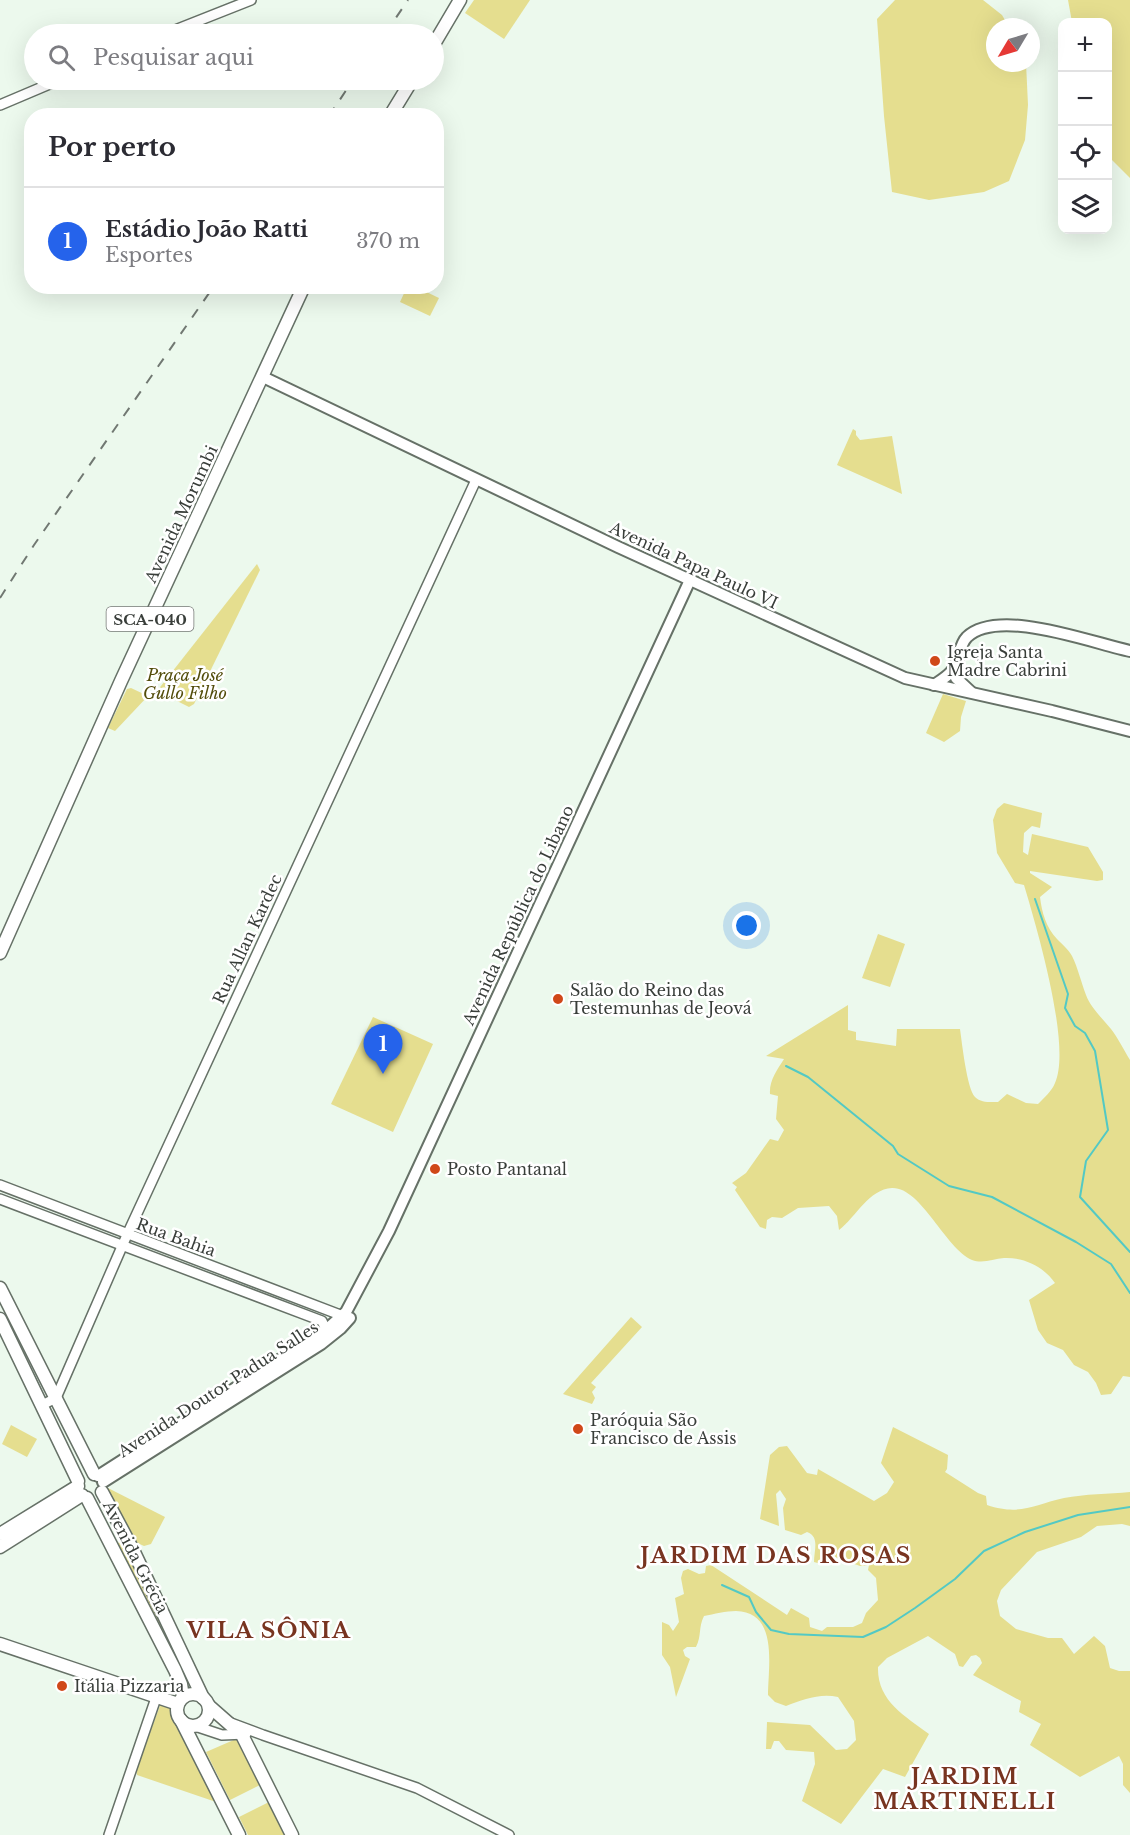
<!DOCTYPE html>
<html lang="pt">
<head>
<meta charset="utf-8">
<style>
  :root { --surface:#fff; --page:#f7f7f7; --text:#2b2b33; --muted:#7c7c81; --line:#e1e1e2; --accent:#2563eb }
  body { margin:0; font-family:"Libre Baskerville",serif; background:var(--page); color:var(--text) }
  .controls { position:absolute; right:18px; top:18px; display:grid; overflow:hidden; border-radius:12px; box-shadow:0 6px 24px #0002 }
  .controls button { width:54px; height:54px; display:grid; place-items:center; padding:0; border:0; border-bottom:2px solid var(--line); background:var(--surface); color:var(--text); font:30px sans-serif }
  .compass { position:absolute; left:986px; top:18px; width:54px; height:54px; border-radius:50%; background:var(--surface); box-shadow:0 6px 24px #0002; rotate:232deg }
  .you { position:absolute; left:747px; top:926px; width:21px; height:21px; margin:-15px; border:4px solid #fff; border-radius:50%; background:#1a73e8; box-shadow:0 0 0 9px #1a73e833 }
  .badge { display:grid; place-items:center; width:39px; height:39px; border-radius:50%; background:var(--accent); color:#fff; font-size:20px; font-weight:700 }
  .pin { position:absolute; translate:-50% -50px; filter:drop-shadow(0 2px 3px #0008) }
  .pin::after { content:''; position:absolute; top:32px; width:21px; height:18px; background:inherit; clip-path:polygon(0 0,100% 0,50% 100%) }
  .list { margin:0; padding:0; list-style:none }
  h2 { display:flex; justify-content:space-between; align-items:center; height:78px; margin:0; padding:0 24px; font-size:26px }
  h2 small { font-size:20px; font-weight:400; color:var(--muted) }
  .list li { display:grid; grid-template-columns:39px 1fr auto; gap:18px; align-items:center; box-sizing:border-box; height:108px; padding:0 24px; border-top:2px solid var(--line) }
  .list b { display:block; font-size:22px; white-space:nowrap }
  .list p { margin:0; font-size:20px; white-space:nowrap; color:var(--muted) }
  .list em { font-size:20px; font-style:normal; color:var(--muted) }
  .icon { flex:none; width:33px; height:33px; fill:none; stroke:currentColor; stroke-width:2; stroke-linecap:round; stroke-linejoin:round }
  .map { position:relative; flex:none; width:1130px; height:1835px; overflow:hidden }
  .search { position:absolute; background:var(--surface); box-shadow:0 6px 24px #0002; left:24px; top:24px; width:420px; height:66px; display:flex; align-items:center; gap:15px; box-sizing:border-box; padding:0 21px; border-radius:33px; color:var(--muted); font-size:22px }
  .panel { position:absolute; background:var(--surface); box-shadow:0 6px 24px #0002; left:24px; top:108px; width:420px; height:186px; border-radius:24px }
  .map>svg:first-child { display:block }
</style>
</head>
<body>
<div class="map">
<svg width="1130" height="1835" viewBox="0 0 1130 1835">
  <rect width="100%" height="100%" fill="#ecf9ed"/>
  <g fill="#e5de8f">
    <path d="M 474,0 L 530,0 L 504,39 L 465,13 Z"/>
    <path d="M 895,0 L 983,0 L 1002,15 L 1009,27 L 995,27 L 995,63 L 1026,63 L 1028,105 L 1025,140 L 1009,181 L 984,192 L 929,200 L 892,192 L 884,116 L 877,19 Z"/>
    <path d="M 1068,0 L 1130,0 L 1130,178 L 1108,156 L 1108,22 L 1072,22 Z"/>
    <path d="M 407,287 L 416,287 L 439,298 L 430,316 L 400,302 Z"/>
    <path d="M 853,429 L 856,431 L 856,435 L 860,440 L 892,436 L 902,494 L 837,465 Z"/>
    <path d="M 257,564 L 260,570 L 194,704 L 189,707 L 157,691 Z"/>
    <path d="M 131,688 L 148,696 L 115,731 L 108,728 L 127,689 Z"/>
    <path d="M 943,694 L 966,701 L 961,717 L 960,731 L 944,742 L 926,733 Z"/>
    <path d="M 1004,803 L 1042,813 L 1040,828 L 1032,826 L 1024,833 L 1023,852 L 1028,855 L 1032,834 L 1088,847 L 1103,872 L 1103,880 L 1097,881 L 1030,871 L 1030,873 L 1052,887 L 1040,897 C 1042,913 1046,927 1057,939 C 1063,945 1068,949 1072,956 C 1078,968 1081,982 1086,995 C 1091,1008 1102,1018 1111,1029 C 1118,1038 1124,1050 1130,1060 L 1130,1377 L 1123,1376 L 1111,1394 L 1101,1395 L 1096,1383 L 1088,1372 L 1074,1365 L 1063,1350 L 1047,1343 L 1038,1330 L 1029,1300 L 1055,1283 C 1044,1267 1024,1257 1004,1258 C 993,1259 983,1264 972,1260 C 945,1248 921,1187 892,1188 C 869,1189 856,1217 839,1230 L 837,1216 L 829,1206 L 798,1208 L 782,1218 L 772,1217 L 767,1220 L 766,1229 L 760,1227 L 735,1190 L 737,1187 L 732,1183 L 746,1173 L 770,1139 L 778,1141 L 784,1130 L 776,1119 L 778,1096 L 770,1094 C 769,1081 777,1070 784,1059 L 766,1056 L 848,1005 L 848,1030 L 856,1032 L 856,1040 L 896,1046 L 897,1029 L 960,1029 C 962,1043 967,1089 975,1097 C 981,1103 990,1102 998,1102 L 1007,1094 L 1026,1103 L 1038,1104 C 1044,1098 1052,1091 1055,1083 C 1072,1046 1036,925 1024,885 L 1015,883 L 997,853 L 993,820 L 997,809 Z"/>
    <path d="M 878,934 L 905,944 L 890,987 L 862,978 Z"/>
    <path d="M 373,1017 L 433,1044 L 393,1132 L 331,1104 Z"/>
    <path d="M 631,1317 L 642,1327 L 591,1383 L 596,1387 L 592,1392 L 595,1398 L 592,1404 L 563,1394 Z"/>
    <path d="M 11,1425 L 37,1439 L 27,1457 L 2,1444 Z"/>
    <path d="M 893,1427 L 948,1455 L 947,1469 L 945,1472 L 978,1493 L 986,1496 L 987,1505 C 1020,1516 1033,1505 1064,1498 C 1085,1494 1109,1494 1130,1492 L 1130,1526 L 1122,1524 L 1097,1526 L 1081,1537 L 1037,1552 L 1001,1590 L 997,1601 L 1000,1616 L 1016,1629 L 1048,1638 L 1062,1638 L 1074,1654 L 1094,1636 L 1105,1646 L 1110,1668 L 1119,1671 L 1130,1671 L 1130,1793 L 1123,1785 L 1123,1764 L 1119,1756 L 1080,1777 L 1030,1745 L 1041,1724 L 1019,1712 L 1021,1701 L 973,1675 L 982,1663 L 980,1658 L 976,1655 L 971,1656 L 963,1667 L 959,1666 L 955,1654 L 928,1636 L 887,1658 L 878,1667 C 877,1701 905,1716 929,1734 L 905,1777 L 883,1769 L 841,1824 L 802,1801 L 815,1764 L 814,1752 L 786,1750 L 779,1741 L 774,1741 L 771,1749 L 766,1749 L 767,1722 L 810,1725 L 836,1750 L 847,1749 L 856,1740 L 854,1721 L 838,1697 C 819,1693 803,1700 786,1706 L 775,1702 L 768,1695 C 768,1667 779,1612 736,1611 C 726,1611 714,1614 704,1616 C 698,1628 702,1635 696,1647 L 687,1647 L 683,1650 L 685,1656 L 690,1659 L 676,1697 L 670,1667 L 662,1655 L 662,1622 L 669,1625 L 673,1631 L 679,1622 L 675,1598 L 684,1594 L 681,1578 L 683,1571 L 688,1569 L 699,1574 L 705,1573 L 706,1566 L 711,1565 L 787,1615 L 791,1608 L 809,1618 L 810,1627 L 822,1631 L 827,1627 L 853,1627 L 862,1623 L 866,1613 L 878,1600 L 876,1578 L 868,1570 L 869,1565 L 860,1566 L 832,1556 L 821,1564 L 814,1562 C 814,1550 820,1537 807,1532 L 801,1535 L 785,1530 L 783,1508 L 786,1499 L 780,1490 L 776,1494 L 779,1526 L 760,1519 L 770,1455 L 779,1447 L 787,1446 L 807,1473 L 817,1475 L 818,1469 L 874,1501 L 887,1493 L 894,1482 L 881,1463 Z"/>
    <path d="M 106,1487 L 165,1517 L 151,1544 L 144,1546 L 133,1541 L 106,1491 Z"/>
    <path d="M 120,1542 L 122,1542 L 176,1650 L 173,1655 L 116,1544 Z"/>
    <path d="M 161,1703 L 171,1707 L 218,1800 L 216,1802 L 137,1775 L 136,1770 Z"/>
    <path d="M 236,1739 L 260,1785 L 230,1800 L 206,1752 Z"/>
    <path d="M 269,1802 C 275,1814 283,1823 289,1835 L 248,1835 L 239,1817 Z"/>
  </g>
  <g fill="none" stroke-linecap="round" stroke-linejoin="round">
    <g stroke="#53c9c4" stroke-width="2">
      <path d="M 1035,899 L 1068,994 L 1065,1008 L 1075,1026 L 1085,1033 L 1095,1051 L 1108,1130 L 1086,1161 L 1080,1197 L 1130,1252"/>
      <path d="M 786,1066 L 808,1077 L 893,1146 L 898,1154 L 949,1186 L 992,1197 L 1076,1242 L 1111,1264 L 1130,1293"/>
      <path d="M 722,1585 L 749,1597 L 756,1612 L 771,1630 L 789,1634 L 863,1637 L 886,1627 L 915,1608 L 955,1579 L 984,1551 L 1025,1532 L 1078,1515 L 1130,1507"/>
    </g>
    <defs>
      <g id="tertiary">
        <path d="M 165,34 L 251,0"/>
        <path d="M 0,105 L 59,80"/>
        <path d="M 0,1185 L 343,1316"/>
        <path d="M 0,1199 L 322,1321 L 326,1330"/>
        <path d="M 42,1405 L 56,1398 L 127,1235 L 476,480"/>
        <path d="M 231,1723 L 263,1735 L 417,1788 L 509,1835"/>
        <path d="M 195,1726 L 222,1735 L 246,1734"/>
        <path d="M 109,1835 L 156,1698"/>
      </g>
      <g id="secondary">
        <path d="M 263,377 L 618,547 L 905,678 L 1052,711 L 1130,731"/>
        <path d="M 953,670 L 956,678 L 971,692"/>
        <path d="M 934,685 C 940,681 947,677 952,671 C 960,661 958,646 967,637 C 999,607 1092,643 1130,651"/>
        <path d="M 98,1476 L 326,1330 L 346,1312 L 389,1231 L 690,580"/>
        <path d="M 103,1482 L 321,1344 L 341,1328 L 350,1318"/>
      </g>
      <g id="primary">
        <path d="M 434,44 L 460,0"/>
        <path d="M 390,116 L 412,80"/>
        <path d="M 0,953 L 121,681 L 304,286"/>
        <path d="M 0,1288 L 94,1474"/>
        <path d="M 0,1319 L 78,1481"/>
        <path d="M 102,1492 L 133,1550 L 203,1698"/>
        <path d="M 87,1498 L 175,1670 L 181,1684 L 183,1697"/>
        <path d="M 0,1534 L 78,1486"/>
        <path d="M 0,1547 L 82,1495"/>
        <path d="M 0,1644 L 178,1704"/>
        <circle cx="193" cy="1710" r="16"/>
        <path d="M 209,1706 L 242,1735 L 292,1835"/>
        <path d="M 181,1720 L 239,1835"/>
      </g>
    </defs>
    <use href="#tertiary" stroke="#667167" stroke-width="12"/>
    <use href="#secondary" stroke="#667167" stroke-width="14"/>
    <use href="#primary" stroke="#667167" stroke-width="15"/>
    <use href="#tertiary" stroke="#fff" stroke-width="9"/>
    <use href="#secondary" stroke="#fff" stroke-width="10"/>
    <use href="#primary" stroke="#fff" stroke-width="12"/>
    <g stroke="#717872" stroke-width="2" stroke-dasharray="10 10" stroke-linecap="butt">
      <path d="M 385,34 L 408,0"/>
      <path d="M 329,116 L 353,80"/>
      <path d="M 0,598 L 34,545 L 214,286"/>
    </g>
  </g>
  <g fill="#d04819" stroke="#fff" stroke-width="2">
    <circle cx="935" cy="661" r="6"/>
    <circle cx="558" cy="999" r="6"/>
    <circle cx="435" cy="1169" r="6"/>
    <circle cx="578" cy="1429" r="6"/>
    <circle cx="62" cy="1686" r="6"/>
  </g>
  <g text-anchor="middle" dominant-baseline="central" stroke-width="5" stroke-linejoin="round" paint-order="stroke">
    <rect fill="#fff" stroke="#747875" stroke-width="1.5" x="106.5" y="607" width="87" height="24" rx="4.5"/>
    <g font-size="15" font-weight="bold" fill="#393e3a">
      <text x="150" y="619">SCA-040</text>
    </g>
    <g font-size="16" fill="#393e3a" stroke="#fff">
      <text transform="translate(181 514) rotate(-65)">Avenida Morumbi</text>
      <text transform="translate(694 565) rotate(25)">Avenida Papa Paulo VI</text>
      <text transform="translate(518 915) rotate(-65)">Avenida República do Libano</text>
      <text transform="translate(247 939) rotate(-65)">Rua Allan Kardec</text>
      <text transform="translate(176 1237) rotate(20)">Rua Bahia</text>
      <text transform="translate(218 1389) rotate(-33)">Avenida Doutor Padua Salles</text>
      <text transform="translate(136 1557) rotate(63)">Avenida Grécia</text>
    </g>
    <g font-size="16" fill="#393e3a" stroke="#fff" text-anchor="start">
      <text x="947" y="652">Igreja Santa<tspan x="947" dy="18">Madre Cabrini</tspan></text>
      <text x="570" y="990">Salão do Reino das<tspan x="570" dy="18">Testemunhas de Jeová</tspan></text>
      <text x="447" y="1169">Posto Pantanal</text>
      <text x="590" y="1420">Paróquia São<tspan x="590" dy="18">Francisco de Assis</tspan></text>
      <text x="74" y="1686">Itália Pizzaria</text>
    </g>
    <g font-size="16" font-style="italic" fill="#534d0b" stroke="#fff">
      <text x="185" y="675">Praça José<tspan x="185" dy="18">Gullo Filho</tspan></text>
    </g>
    <g font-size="22" font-weight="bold" letter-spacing="1.5" fill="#783420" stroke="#fff">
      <text x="776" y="1555">JARDIM DAS ROSAS</text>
      <text x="269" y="1630">VILA SÔNIA</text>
      <text x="965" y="1776">JARDIM<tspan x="965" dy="25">MARTINELLI</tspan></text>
    </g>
  </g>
</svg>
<div class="controls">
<button>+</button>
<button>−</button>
<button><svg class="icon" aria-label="locate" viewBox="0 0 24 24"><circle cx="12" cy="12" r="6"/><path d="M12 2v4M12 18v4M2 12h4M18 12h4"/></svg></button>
<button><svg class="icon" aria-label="layers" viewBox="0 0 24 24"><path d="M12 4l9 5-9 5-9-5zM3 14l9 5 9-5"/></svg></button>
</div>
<svg class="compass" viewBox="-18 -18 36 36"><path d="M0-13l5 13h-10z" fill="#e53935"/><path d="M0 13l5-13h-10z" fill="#7c7c81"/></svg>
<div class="you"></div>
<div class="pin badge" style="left:383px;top:1074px">1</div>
<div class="search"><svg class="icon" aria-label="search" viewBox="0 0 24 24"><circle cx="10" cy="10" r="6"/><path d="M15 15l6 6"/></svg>Pesquisar aqui</div>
<section class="panel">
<h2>Por perto<small></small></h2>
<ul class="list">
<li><span class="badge">1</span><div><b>Estádio João Ratti</b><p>Esportes</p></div><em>370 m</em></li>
</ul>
</section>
</div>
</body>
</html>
